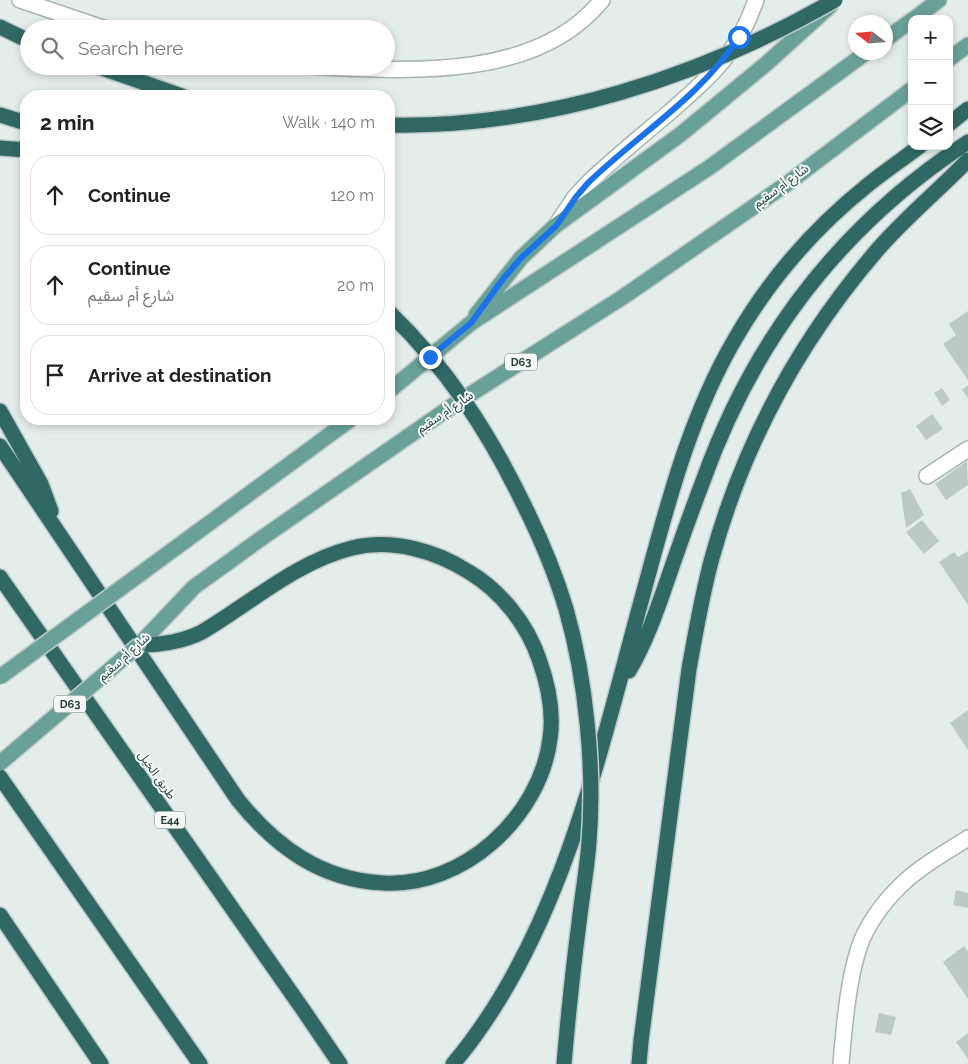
<!DOCTYPE html>
<html lang="en">
<head>
<meta charset="utf-8">
<style>
  :root { --surface:#fff; --page:#f6f6f6; --text:#222; --muted:#767676; --line:#e0e0e0 }
  body { margin:0; font-family:Raleway,"Noto Sans Arabic",sans-serif; background:var(--page); color:var(--text) }
  .controls { position:absolute; right:15px; top:15px; display:grid; overflow:hidden; border-radius:10px; box-shadow:0 2px 8px #0003 }
  .controls button { width:45px; height:45px; display:grid; place-items:center; padding:0; border:0; border-bottom:1px solid var(--line); background:var(--surface); color:var(--text); font:25px sans-serif }
  .compass { position:absolute; left:848px; top:15px; width:45px; height:45px; border-radius:50%; background:var(--surface); box-shadow:0 2px 8px #0003; rotate:286deg }
  .stop { position:absolute; width:15px; height:15px; margin:-11px; border:4px solid #1a73e8; border-radius:50%; background:#fff }
  .stop.end { background:#1a73e8; border-color:#fff; box-shadow:0 1px 5px #0008 }
  .list { margin:0; padding:0; list-style:none }
  h2 { display:flex; justify-content:space-between; align-items:center; height:65px; margin:0; padding:0 20px; font-size:21px }
  h2 small { font-size:16px; font-weight:400; color:var(--muted) }
  .list li { display:grid; grid-template-columns:32px 1fr auto; gap:15px; align-items:center; box-sizing:border-box; height:80px; margin:0 10px 10px; padding:0 10px; border:1px solid var(--line); border-radius:20px }
  .list b { display:block; font-size:19px; white-space:nowrap }
  .list p { margin:0; font-size:16px; white-space:nowrap; color:var(--muted) }
  .list em { font-size:16px; font-style:normal; color:var(--muted) }
  .icon { flex:none; width:28px; height:28px; fill:none; stroke:currentColor; stroke-width:2; stroke-linecap:round; stroke-linejoin:round }
  .map { position:relative; flex:none; width:968px; height:1064px; overflow:hidden }
  .search { position:absolute; background:var(--surface); box-shadow:0 2px 8px #0003; left:20px; top:20px; width:375px; height:55px; display:flex; align-items:center; gap:12px; box-sizing:border-box; padding:0 18px; border-radius:28px; color:var(--muted); font-size:19px }
  .panel { position:absolute; background:var(--surface); box-shadow:0 2px 8px #0003; left:20px; top:90px; width:375px; height:335px; border-radius:20px }
  .map>svg:first-child { display:block }
</style>
</head>
<body>
<div class="map">
<svg width="968" height="1064" viewBox="0 0 968 1064">
  <rect width="100%" height="100%" fill="#e3ede9"/>
  <g fill="#bccac6">
    <path d="M 968,311 L 968,380 L 943,344 L 956,335 L 949,324 Z"/>
    <path d="M 968,385 L 968,398 L 962,390 Z"/>
    <path d="M 942,388 L 950,400 L 942,406 L 934,393 Z"/>
    <path d="M 932,414 L 943,429 L 926,440 L 916,426 Z"/>
    <path d="M 967,461 L 968,485 L 946,500 L 935,484 Z"/>
    <path d="M 910,489 L 924,515 L 906,528 L 901,493 Z"/>
    <path d="M 922,520 L 939,541 L 924,554 L 906,532 Z"/>
    <path d="M 968,551 L 968,605 L 939,562 L 954,552 L 958,557 Z"/>
    <path d="M 968,710 L 968,750 L 950,723 Z"/>
    <path d="M 956,890 L 968,893 L 968,908 L 953,905 Z"/>
    <path d="M 964,946 L 968,951 L 968,999 L 943,962 Z"/>
    <path d="M 879,1013 L 896,1017 L 891,1035 L 875,1032 Z"/>
    <path d="M 968,1033 L 968,1059 L 956,1042 Z"/>
  </g>
  <g fill="none" stroke-linecap="round" stroke-linejoin="round">
    <defs>
      <g id="minor">
        <path d="M 20,0 L 106,29"/>
        <path d="M 310,66 C 404,71 536,82 602,0"/>
        <path d="M 557,224 L 575,197 L 587,184 C 614,158 643,135 671,111 C 691,93 712,76 728,54 C 741,38 749,19 756,0"/>
        <path d="M 927,476 L 968,449"/>
        <path d="M 841,1064 C 844,1027 849,965 865,933 C 874,915 886,900 899,887 C 919,867 945,853 968,838"/>
      </g>
      <g id="major">
        <path d="M 914,19 L 939,0"/>
        <path d="M 886,39 L 912,20"/>
        <path d="M 949,59 L 968,45"/>
        <path d="M 476,315 L 521,258 L 555,226 L 681,134 L 766,64 L 830,6"/>
        <path d="M 389,391 L 471,323 L 710,167 L 867,52"/>
        <path d="M 139,645 L 194,587 L 259,540 L 455,404 L 623,297 L 788,183 L 912,89"/>
      </g>
      <g id="highway">
        <path d="M 0,27 L 29,41"/>
        <path d="M 96,66 L 182,96"/>
        <path d="M 0,115 L 26,123"/>
        <path d="M 949,124 L 968,109"/>
        <path d="M 0,148 L 26,150"/>
        <path d="M 0,411 L 41,484 L 51,511"/>
        <path d="M 0,446 L 238,800 C 276,847 321,880 383,883 C 463,888 540,817 550,739 C 554,712 548,684 539,659 C 527,624 501,591 469,572 C 436,551 392,538 352,548 C 296,562 251,603 202,632 C 182,642 162,645 139,645"/>
        <path d="M 0,577 L 304,1011 L 340,1064"/>
        <path d="M 629,671 C 645,644 656,613 666,584 C 678,549 690,515 703,481 C 754,338 841,225 968,142"/>
        <path d="M 0,777 L 200,1064"/>
        <path d="M 0,915 L 101,1064"/>
        <path d="M 453,1064 C 562,935 601,746 645,587 C 668,502 690,416 735,339 C 769,280 815,227 869,184 C 885,171 903,159 920,146"/>
        <path d="M 639,1064 L 641,1041 L 689,669 C 696,631 702,594 712,558 C 744,442 801,338 879,248 C 907,216 939,190 968,160"/>
      </g>
    </defs>
    <use href="#minor" stroke="#a6b5b1" stroke-width="18"/>
    <use href="#major" stroke="#c1c9c8" stroke-width="18"/>
    <use href="#highway" stroke="#c1c9c8" stroke-width="18"/>
    <use href="#minor" stroke="#fff" stroke-width="15"/>
    <use href="#major" stroke="#69a198" stroke-width="15"/>
    <use href="#highway" stroke="#306963" stroke-width="15"/>
    <defs>
      <g id="major-bridge">
        <path d="M 0,677 L 351,419"/>
        <path d="M 0,763 L 139,645"/>
      </g>
      <g id="highway-bridge">
        <path d="M 389,125 C 545,128 701,77 835,0"/>
        <path d="M 389,312 C 447,368 488,431 523,503 C 540,537 555,572 566,609 C 586,679 595,769 589,842 C 587,869 582,896 579,923 C 573,969 568,1017 564,1064"/>
      </g>
    </defs>
    <use href="#major-bridge" stroke="#c1c9c8" stroke-width="18" stroke-linecap="butt"/>
    <use href="#highway-bridge" stroke="#c1c9c8" stroke-width="18" stroke-linecap="butt"/>
    <use href="#major-bridge" stroke="#69a198" stroke-width="15"/>
    <use href="#highway-bridge" stroke="#306963" stroke-width="15"/>
  </g>
  <g fill="none" stroke-linecap="round" stroke-linejoin="round">
    <path stroke="#1a73e8" stroke-width="6" d="M 430,357 L 471,323 L 503,279 L 521,258 L 556,226 L 576,197 L 587,184 C 637,135 701,97 739,37"/>
  </g>
  <g text-anchor="middle" dominant-baseline="central" stroke-width="4" stroke-linejoin="round" paint-order="stroke">
    <g fill="#f4f9f7" stroke="#627672" stroke-width="1">
      <rect x="505" y="353.5" width="32" height="17" rx="4"/>
      <rect x="54" y="695.5" width="32" height="17" rx="4"/>
      <rect x="155" y="811.5" width="30" height="17" rx="4"/>
    </g>
    <g font-size="11" font-weight="bold" fill="#233e39">
      <text x="521" y="362">D63</text>
      <text x="70" y="704">D63</text>
      <text x="170" y="820">E44</text>
    </g>
    <g font-size="12" fill="#233e39" stroke="#f4f9f7">
      <text transform="translate(781 186) rotate(-36)">شارع أم سقيم</text>
      <text transform="translate(445 412) rotate(-34)">شارع أم سقيم</text>
      <text transform="translate(124 657) rotate(-42)">شارع أم سقيم</text>
      <text transform="translate(157 775) rotate(55)">طريق الخيل</text>
    </g>
  </g>
</svg>
<div class="controls">
<button>+</button>
<button>−</button>
<button><svg class="icon" aria-label="layers" viewBox="0 0 24 24"><path d="M12 4l9 5-9 5-9-5zM3 14l9 5 9-5"/></svg></button>
</div>
<svg class="compass" viewBox="-18 -18 36 36"><path d="M0-13l5 13h-10z" fill="#e53935"/><path d="M0 13l5-13h-10z" fill="#767676"/></svg>
<div class="stop" style="left:739px;top:37px"></div>
<div class="stop end" style="left:430px;top:357px"></div>
<div class="search"><svg class="icon" aria-label="search" viewBox="0 0 24 24"><circle cx="10" cy="10" r="6"/><path d="M15 15l6 6"/></svg>Search here</div>
<section class="panel">
<h2>2 min<small>Walk · 140 m</small></h2>
<ul class="list">
<li><svg class="icon" aria-label="ahead" viewBox="0 0 24 24"><path d="M12 20V5M6 11l6-6 6 6"/></svg><div><b>Continue</b></div><em>120 m</em></li>
<li><svg class="icon" aria-label="ahead" viewBox="0 0 24 24"><path d="M12 20V5M6 11l6-6 6 6"/></svg><div><b>Continue</b><p>شارع أم سقيم</p></div><em>20 m</em></li>
<li><svg class="icon" aria-label="arrive" viewBox="0 0 24 24"><path d="M6 21V4h12l-3 4 3 4H6"/></svg><div><b>Arrive at destination</b></div></li>
</ul>
</section>
</div>
</body>
</html>
